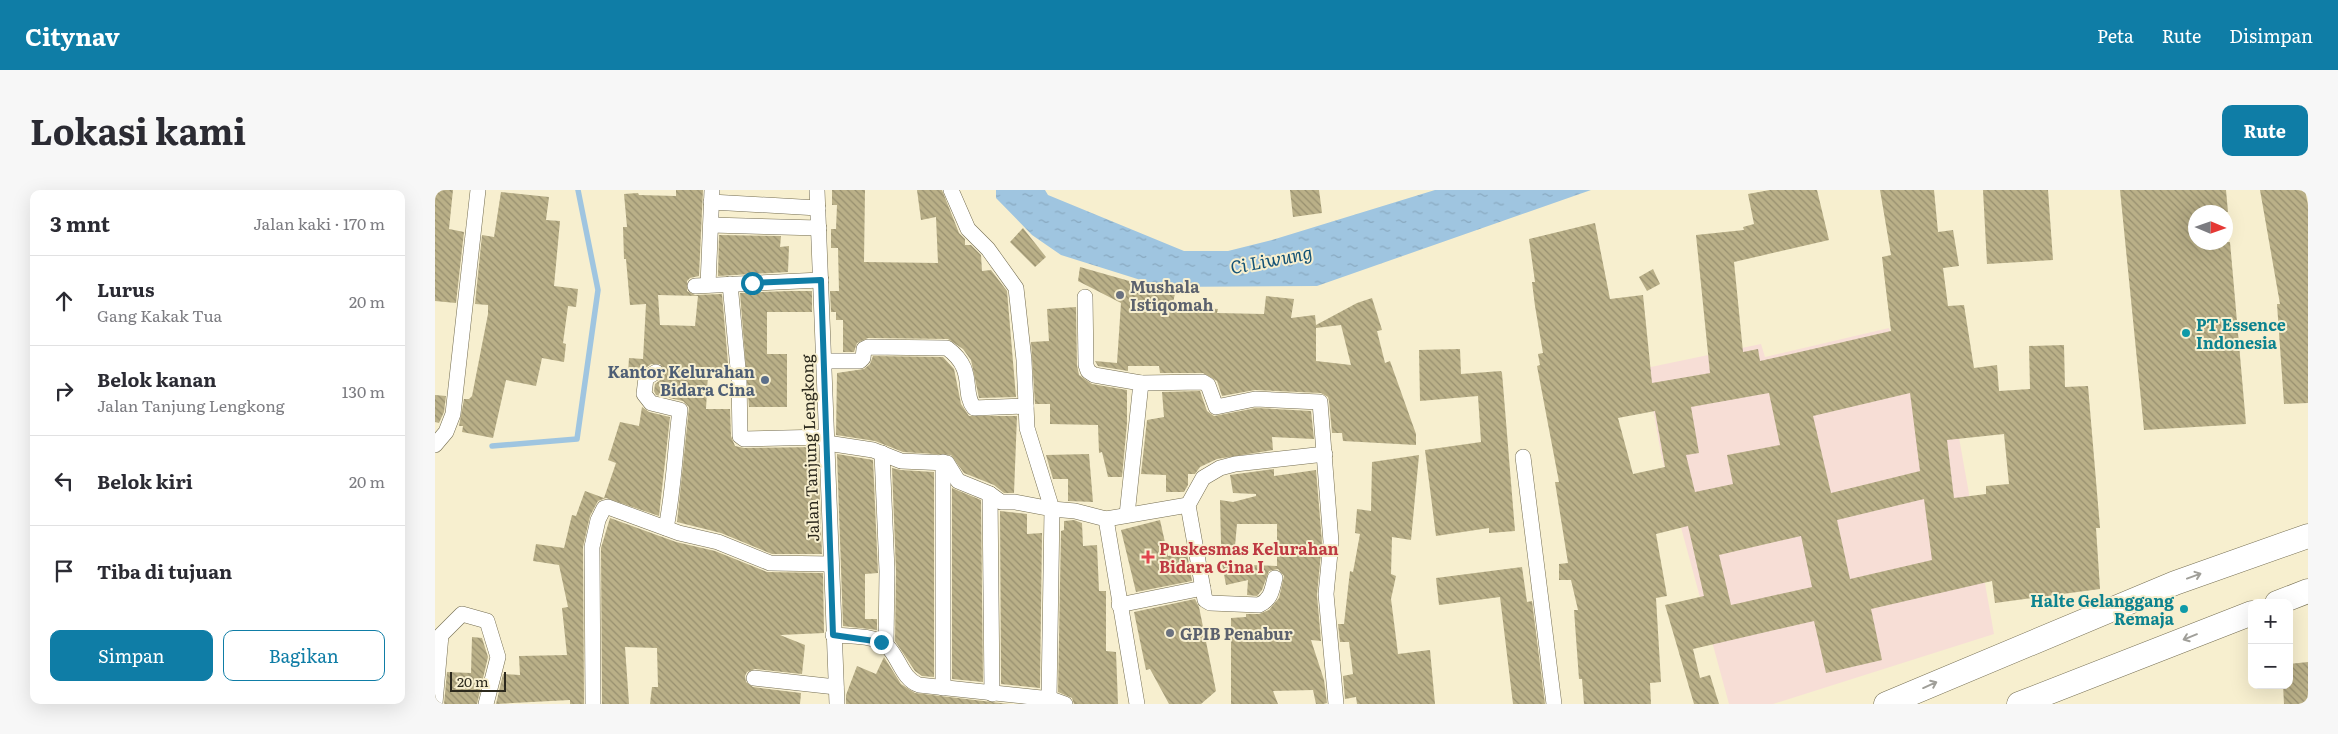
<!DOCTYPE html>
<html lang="id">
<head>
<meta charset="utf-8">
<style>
  :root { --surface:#fff; --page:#f7f7f7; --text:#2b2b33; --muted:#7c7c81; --line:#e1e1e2; --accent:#0f7da6 }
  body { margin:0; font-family:Literata,serif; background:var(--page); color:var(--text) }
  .controls { position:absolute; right:15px; bottom:15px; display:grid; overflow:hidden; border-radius:10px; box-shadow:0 5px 20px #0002 }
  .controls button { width:45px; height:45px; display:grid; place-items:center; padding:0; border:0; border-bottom:1px solid var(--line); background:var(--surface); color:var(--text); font:25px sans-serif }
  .compass { position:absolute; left:1753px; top:15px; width:45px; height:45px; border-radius:50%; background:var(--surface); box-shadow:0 5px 20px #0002; rotate:92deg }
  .scale { position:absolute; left:15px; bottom:12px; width:56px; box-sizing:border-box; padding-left:5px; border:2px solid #2c291d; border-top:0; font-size:14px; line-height:18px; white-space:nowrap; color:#2c291d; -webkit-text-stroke:4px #f7efcf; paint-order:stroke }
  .stop { position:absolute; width:15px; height:15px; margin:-11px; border:4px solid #0f7da6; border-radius:50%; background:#fff }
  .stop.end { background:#0f7da6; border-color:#fff; box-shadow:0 1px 5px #0008 }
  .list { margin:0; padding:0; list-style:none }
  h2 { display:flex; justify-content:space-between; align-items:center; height:65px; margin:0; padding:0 20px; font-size:21px }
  h2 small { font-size:16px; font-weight:400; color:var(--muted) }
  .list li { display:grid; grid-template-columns:32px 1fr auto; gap:15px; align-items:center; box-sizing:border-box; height:90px; padding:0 20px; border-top:1px solid var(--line) }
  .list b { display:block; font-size:19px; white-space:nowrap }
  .list p { margin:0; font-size:16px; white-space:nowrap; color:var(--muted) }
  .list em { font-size:16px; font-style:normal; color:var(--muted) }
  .actions { display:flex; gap:10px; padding:15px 20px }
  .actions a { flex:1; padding:11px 0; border:1px solid var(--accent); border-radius:10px; text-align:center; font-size:18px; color:var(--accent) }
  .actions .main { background:var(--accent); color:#fff }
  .icon { flex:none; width:28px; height:28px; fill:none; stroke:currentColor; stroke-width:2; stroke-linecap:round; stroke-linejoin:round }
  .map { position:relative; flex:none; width:1873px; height:514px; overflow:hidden; border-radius:10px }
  header { display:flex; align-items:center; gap:30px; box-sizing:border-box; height:70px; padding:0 25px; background:var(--accent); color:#fff }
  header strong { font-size:24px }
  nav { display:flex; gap:28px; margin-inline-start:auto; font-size:18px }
  .intro { display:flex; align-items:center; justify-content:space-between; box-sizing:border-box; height:120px; padding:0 30px }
  h1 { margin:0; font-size:35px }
  .button { padding:12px 22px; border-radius:10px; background:var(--accent); color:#fff; font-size:18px; font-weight:700 }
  main { display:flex; gap:30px; padding:0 30px }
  aside { flex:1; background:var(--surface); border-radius:10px; box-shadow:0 5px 20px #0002 }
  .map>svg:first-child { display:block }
</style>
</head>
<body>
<header>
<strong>Citynav</strong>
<nav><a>Peta</a><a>Rute</a><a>Disimpan</a></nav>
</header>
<div class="intro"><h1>Lokasi kami</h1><a class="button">Rute</a></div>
<main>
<aside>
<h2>3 mnt<small>Jalan kaki · 170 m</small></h2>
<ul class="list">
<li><svg class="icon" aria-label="ahead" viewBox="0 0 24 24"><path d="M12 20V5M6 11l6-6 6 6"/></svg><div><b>Lurus</b><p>Gang Kakak Tua</p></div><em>20 m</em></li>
<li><svg class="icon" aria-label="right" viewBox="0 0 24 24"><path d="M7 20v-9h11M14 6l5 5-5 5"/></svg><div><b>Belok kanan</b><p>Jalan Tanjung Lengkong</p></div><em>130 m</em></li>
<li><svg class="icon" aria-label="left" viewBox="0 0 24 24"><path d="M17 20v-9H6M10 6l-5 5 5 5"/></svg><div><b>Belok kiri</b></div><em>20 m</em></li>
<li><svg class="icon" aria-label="arrive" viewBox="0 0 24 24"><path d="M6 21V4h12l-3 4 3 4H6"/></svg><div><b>Tiba di tujuan</b></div></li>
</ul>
<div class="actions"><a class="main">Simpan</a><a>Bagikan</a></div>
</aside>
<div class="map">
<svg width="1873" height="514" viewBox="0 0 1873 514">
  <defs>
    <pattern id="water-ripples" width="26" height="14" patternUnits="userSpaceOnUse" patternTransform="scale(1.25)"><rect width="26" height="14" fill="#9fc5e0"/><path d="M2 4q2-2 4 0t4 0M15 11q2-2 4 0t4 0" fill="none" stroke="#89a9c0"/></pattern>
    <pattern id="building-back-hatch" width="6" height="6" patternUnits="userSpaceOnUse" patternTransform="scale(1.25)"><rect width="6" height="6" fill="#bab088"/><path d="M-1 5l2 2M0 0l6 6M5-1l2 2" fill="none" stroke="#978f6f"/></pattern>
  </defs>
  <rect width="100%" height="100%" fill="#f7efcf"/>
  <path fill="#f7ded6" d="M 1454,138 L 1457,149 L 1505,141 L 1559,444 L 1338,514 L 1294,514 L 1226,264 L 1211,178 L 1326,154 L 1330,167 Z"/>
  <path fill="url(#water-ripples)" d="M 561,0 L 610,0 L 613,5 L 749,61 L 793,61 L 837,50 L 1000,0 L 1156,0 L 882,96 L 728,97 L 626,65 L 597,45 L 561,8 Z"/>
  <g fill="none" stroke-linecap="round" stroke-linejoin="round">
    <path stroke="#9fc5e0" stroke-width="5.5" d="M 57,256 L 142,249 L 163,100 L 143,0"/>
  </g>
  <g fill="url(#building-back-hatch)" fill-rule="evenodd">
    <path d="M 0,0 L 18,0 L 14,39 L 29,42 L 21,113 L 0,111 Z"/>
    <path d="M 241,0 L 268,0 L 264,86 L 255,88 L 252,91 L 252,101 L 260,105 L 287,104 L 294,185 L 273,184 L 271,219 L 295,219 L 296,246 L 300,256 L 309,258 L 383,257 L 387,364 L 337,364 L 286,343 L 242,332 L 254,217 L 248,211 L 221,205 L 219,201 L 220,194 L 229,187 L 230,182 L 225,174 L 216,174 L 203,184 L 193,183 L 194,168 L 208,169 L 211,114 L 195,115 L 191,69 L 189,69 L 188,37 L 192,37 L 189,4 L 203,3 L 204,5 L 241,6 ZM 223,105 L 263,106 L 260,136 L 225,135 Z"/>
    <path d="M 397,0 L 430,0 L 429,72 L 503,73 L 501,27 L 486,30 L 482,0 L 507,0 L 524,43 L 530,49 L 530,55 L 536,55 L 546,65 L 547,81 L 556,80 L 572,101 L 581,207 L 544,208 L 536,170 L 528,159 L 513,149 L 433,148 L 422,153 L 419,162 L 408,162 L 408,130 L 401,130 L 401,122 L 396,122 L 395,101 L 404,101 L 403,58 L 396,58 L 396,39 L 401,39 L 402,15 L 397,15 Z"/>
    <path d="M 855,0 L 884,0 L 887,23 L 858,27 Z"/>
    <path d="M 1335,0 L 1382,0 L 1394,50 L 1299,72 L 1308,162 L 1323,159 L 1325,171 L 1456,141 L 1447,67 L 1456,65 L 1445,0 L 1499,0 L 1503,42 L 1518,40 L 1524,76 L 1508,78 L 1513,116 L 1529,115 L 1539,178 L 1562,175 L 1564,201 L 1595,199 L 1594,156 L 1629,155 L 1630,197 L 1653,196 L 1665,338 L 1661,338 L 1665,399 L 1560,413 L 1557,391 L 1436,419 L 1447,470 L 1391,483 L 1379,431 L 1258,459 L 1265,488 L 1275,485 L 1284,514 L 1259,514 L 1230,415 L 1269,406 L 1253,336 L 1221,344 L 1232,406 L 1221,408 L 1226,492 L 1215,493 L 1216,514 L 1149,514 L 1147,489 L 1144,489 L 1139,420 L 1143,420 L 1136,390 L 1124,390 L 1124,374 L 1133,373 L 1120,292 L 1124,292 L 1102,176 L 1105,175 L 1103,164 L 1108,163 L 1100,116 L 1097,92 L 1100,92 L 1094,49 L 1160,33 L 1175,109 L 1208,105 L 1217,193 L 1275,183 L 1261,45 L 1309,40 L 1308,37 L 1319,34 L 1313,4 ZM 1334,203 L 1345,255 L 1292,265 L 1298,294 L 1260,302 L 1251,265 L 1264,263 L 1256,217 ZM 1475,203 L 1485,281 L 1396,303 L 1378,226 ZM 1220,221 L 1230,277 L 1198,284 L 1183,228 ZM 1569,244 L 1574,294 L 1551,296 L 1551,304 L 1519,308 L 1512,250 ZM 1489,309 L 1497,370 L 1415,389 L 1402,330 ZM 1366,346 L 1377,397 L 1296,415 L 1284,365 Z"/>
    <path d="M 1548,0 L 1613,0 L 1618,70 L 1552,74 Z"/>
    <path d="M 1685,0 L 1791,0 L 1793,22 L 1760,22 L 1760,52 L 1795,52 L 1811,234 L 1709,240 Z"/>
    <path d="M 1825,0 L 1870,0 L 1873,15 L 1873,213 L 1849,214 L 1842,114 L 1845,114 Z"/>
    <path d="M 66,2 L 114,7 L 111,30 L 125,31 L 119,96 L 143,99 L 141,117 L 133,116 L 128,153 L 131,154 L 129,172 L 107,168 L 101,196 L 71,190 L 58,248 L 27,242 L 28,236 L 24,236 L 29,209 L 34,209 L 37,206 L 53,124 L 53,115 L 40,114 L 47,45 L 59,47 Z"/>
    <path d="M 588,38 L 611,67 L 600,77 L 575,52 Z"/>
    <path d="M 284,45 L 346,46 L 345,57 L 354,56 L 353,82 L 283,86 Z"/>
    <path d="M 645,77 L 740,104 L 737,116 L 783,119 L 782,123 L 829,124 L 831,106 L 859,109 L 856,128 L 880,125 L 881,135 L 922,113 L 937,108 L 947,140 L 942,141 L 950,173 L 955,171 L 981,244 L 981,255 L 908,251 L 907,243 L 897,243 L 894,211 L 893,207 L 886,203 L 820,200 L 787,206 L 782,191 L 768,183 L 725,183 L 724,176 L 693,176 L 693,181 L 663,176 L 660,171 L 682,173 L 686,113 L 643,91 ZM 906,135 L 916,175 L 881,171 L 881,138 Z"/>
    <path d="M 1218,79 L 1225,94 L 1212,101 L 1204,87 Z"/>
    <path d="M 355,101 L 377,101 L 377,122 L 332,122 L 332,164 L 352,164 L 352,217 L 314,217 L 305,103 Z"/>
    <path d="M 641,117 L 642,175 L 644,185 L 657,194 L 692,200 L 692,233 L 687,287 L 673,287 L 667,262 L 664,263 L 663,235 L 615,234 L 615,214 L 600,214 L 596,152 L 614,151 L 612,119 Z"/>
    <path d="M 1025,159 L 1026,184 L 1066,181 L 1067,183 L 1080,341 L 1054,343 L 1054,338 L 1001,346 L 990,260 L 1046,252 L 1043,206 L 985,211 L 984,160 Z"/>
    <path d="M 438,166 L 508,167 L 519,179 L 526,214 L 534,226 L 582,226 L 579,303 L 569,303 L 559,295 L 529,283 L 516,265 L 468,262 L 440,251 L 401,245 L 402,183 L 429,179 L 435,174 Z"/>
    <path d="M 765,201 L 772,221 L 779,226 L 821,218 L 876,221 L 879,249 L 837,247 L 838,260 L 782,269 L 765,277 L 760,284 L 753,284 L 753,295 L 749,302 L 731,302 L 731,285 L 706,284 L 712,230 L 729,227 L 727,202 Z"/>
    <path d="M 0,205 L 11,206 L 9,222 L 4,233 L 0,232 Z"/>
    <path d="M 207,217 L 214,222 L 235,227 L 224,326 L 171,308 L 163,311 L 155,326 L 148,357 L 149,514 L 135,514 L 135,510 L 61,514 L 68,484 L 85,485 L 84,466 L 132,465 L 127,418 L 133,417 L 124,375 L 98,371 L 101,354 L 129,358 L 137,325 L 141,326 L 150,301 L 169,308 L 181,273 L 173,270 L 185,232 L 204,236 Z"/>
    <path d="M 402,264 L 438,270 L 443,383 L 430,384 L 430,429 L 442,429 L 442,440 L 408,436 Z"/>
    <path d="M 654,264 L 658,312 L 633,311 L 633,289 L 618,289 L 611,265 Z"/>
    <path d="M 984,265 L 976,350 L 957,347 L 956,384 L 961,386 L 956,409 L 963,464 L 995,460 L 1000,514 L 922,514 L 921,507 L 910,509 L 908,486 L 918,484 L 914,452 L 905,452 L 903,434 L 909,434 L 915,381 L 918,382 L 925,344 L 920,343 L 922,319 L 936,321 L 937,272 Z"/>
    <path d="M 457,278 L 466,280 L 499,282 L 499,487 L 487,486 L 480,481 L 460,451 L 461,381 Z"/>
    <path d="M 839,279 L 839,286 L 881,280 L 887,352 L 882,405 L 886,451 L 876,450 L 889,490 L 892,513 L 888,514 L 881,514 L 878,500 L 838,501 L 843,514 L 796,514 L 796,428 L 811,427 L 811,424 L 824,424 L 834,420 L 844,408 L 849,386 L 843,379 L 834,381 L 827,400 L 822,406 L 812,405 L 813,390 L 791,395 L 787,374 L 842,376 L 842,334 L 802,334 L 800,356 L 786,354 L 785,310 L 798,312 L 821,306 L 821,304 L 798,303 L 795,285 Z"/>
    <path d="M 517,298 L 546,310 L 548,492 L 517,489 Z"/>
    <path d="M 565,321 L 592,324 L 592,344 L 607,343 L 605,498 L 566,494 Z"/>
    <path d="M 175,328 L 241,352 L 280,361 L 332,382 L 388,383 L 389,443 L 345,445 L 370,455 L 367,484 L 320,479 L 312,482 L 310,486 L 311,492 L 318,497 L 366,503 L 365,514 L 215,514 L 217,497 L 223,497 L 222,458 L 190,457 L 194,514 L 167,514 L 166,358 Z"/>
    <path d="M 639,330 L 647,333 L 648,356 L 662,355 L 664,401 L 671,401 L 671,461 L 681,462 L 683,514 L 639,514 L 637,508 L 623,502 L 626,341 L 629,340 L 629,331 Z"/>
    <path d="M 725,330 L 733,366 L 752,363 L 757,391 L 701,402 L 686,340 Z"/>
    <path d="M 1087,377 L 1092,412 L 1097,411 L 1110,514 L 1078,514 L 1065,407 L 1004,415 L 1001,388 Z"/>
    <path d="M 760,409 L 764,417 L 781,501 L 766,514 L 734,514 L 715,479 L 711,480 L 699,422 Z"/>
    <path d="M 37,447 L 47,448 L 53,467 L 42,514 L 9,514 L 12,482 L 36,483 Z"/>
    <path d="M 449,467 L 466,494 L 480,503 L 574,514 L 411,514 L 411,505 L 422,476 L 441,484 Z"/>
    <path d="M 1873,472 L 1873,514 L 1849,514 L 1848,495 L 1854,495 L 1854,474 Z"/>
  </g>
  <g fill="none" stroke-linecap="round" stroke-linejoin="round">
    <defs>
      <g id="street">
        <path d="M 382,0 L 402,514"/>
        <path d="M 516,0 L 533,39 L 553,59 L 581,98 L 589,170 L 592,238 L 617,319 L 640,321 L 671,329 L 753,315"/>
        <path d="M 276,12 L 383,18"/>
        <path d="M 276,35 L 384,38"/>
        <path d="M 295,94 L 304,189 L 305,246 L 309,249 L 391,247"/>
        <path d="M 273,95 L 277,0"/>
        <path d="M 260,96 L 386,90"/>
        <path d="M 650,107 L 651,175 L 653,181 L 659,185 L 706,193 L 692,325"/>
        <path d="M 389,171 L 425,171 L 428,168 L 429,159 L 433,157 L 512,158 C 542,180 526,201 539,218 L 591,216"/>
        <path d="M 221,182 L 211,188 L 209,204 L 216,213 L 245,220 C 240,260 239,299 231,338"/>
        <path d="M 706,193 L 768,192 L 773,195 L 781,217 L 820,209 L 885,212 L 896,352 L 891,404 L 901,514"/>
        <path d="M 392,253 L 438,260 L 466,271 L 512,273 L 523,291 L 555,304 L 566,312 L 580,312 L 617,319 L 614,509"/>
        <path d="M 0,255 L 11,242 L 18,224 L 43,0"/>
        <path d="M 447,263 L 452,381 L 451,455"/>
        <path d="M 1088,267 L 1119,514"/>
        <path d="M 555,304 L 557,504"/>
        <path d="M 671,329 L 702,514"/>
        <path d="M 840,388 C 837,400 836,410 824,415 L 775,413 L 770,410 L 753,315 L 768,288 L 785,278 L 800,274 L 890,264"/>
        <path d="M 684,415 L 768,398"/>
        <path d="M 398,445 C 414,446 440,445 452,456 C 464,467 467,489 484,495 L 616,509 L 630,514"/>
        <path d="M 319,488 L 401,497"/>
        <path d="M 508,498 L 508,272"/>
        <path d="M 0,513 L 6,445 L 27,424 L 52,431 L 63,467 L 51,514"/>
        <path d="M 158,514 L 157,357 L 163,330 L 169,318 L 173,317 L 244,343 L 283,352 L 335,373 L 396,374"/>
      </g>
      <g id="primary">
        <path d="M 1842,413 L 1873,401"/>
        <path d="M 1451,514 L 1740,393 L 1873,346"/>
        <path d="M 1584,514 L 1817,423"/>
      </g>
    </defs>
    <use href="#street" stroke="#746d51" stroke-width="16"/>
    <use href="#primary" stroke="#746d51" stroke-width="25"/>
    <use href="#street" stroke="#fff" stroke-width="15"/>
    <use href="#primary" stroke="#fff" stroke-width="24"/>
  </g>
  <defs><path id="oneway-shaft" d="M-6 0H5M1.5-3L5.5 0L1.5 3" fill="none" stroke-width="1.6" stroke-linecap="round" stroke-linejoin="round" transform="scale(1.25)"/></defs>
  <g stroke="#a09f99">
    <use href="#oneway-shaft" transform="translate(1759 386) rotate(-20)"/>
    <use href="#oneway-shaft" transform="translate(1755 447) rotate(158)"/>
    <use href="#oneway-shaft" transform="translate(1495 495) rotate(-24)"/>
  </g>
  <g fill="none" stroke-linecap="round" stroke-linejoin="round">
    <path stroke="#0f7da6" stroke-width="6" d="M 317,93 L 386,90 L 398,445 L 446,452"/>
  </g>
  <g fill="#6b7280" stroke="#f7efcf" stroke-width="2">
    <circle cx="685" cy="105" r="5"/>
    <circle cx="735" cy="443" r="5"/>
  </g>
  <g fill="#0f9aa8" stroke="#f7efcf" stroke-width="2">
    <circle cx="1751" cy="143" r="5"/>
    <circle cx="1749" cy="419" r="5"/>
  </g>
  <circle fill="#5c6f8a" stroke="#f7efcf" stroke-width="2" cx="330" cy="190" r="5"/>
  <path fill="#e0444e" stroke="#f7efcf" stroke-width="2" d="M710.5 359.5h5v5h5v5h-5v5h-5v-5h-5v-5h5z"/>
  <g text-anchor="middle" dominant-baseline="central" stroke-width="4" stroke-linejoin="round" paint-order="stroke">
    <g font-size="16" font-weight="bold" fill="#5b616d" stroke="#f7efcf" text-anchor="start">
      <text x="695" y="96">Mushala<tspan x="695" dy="18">Istiqomah</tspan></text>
      <text x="745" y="443">GPIB Penabur</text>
    </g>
    <g font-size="16" font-weight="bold" fill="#0d838f" stroke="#f7efcf" text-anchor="start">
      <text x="1761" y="134">PT Essence<tspan x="1761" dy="18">Indonesia</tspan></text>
      <text x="1739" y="410" text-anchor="end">Halte Gelanggang<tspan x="1739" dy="18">Remaja</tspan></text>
    </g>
    <g font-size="16" font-weight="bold" fill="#4e5e75" stroke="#f7efcf" text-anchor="end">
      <text x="320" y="181">Kantor Kelurahan<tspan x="320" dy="18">Bidara Cina</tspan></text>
    </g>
    <g font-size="16" fill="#2c291d" stroke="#f7efcf">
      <text transform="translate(374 258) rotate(-92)">Jalan Tanjung Lengkong</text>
    </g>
    <g font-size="16" font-weight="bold" fill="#be3a42" stroke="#f7efcf" text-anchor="start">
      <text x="724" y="358">Puskesmas Kelurahan<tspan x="724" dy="18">Bidara Cina I</tspan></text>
    </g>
    <g font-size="18" font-style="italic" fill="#125175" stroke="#f7efcf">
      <text transform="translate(836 69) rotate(-11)">Ci Liwung</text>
    </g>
  </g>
</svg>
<div class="controls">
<button>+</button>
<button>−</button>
</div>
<svg class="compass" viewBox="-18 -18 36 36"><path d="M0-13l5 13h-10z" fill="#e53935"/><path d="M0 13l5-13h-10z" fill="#7c7c81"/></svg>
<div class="scale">20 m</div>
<div class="stop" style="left:317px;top:93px"></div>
<div class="stop end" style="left:446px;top:452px"></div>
</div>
</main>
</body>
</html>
